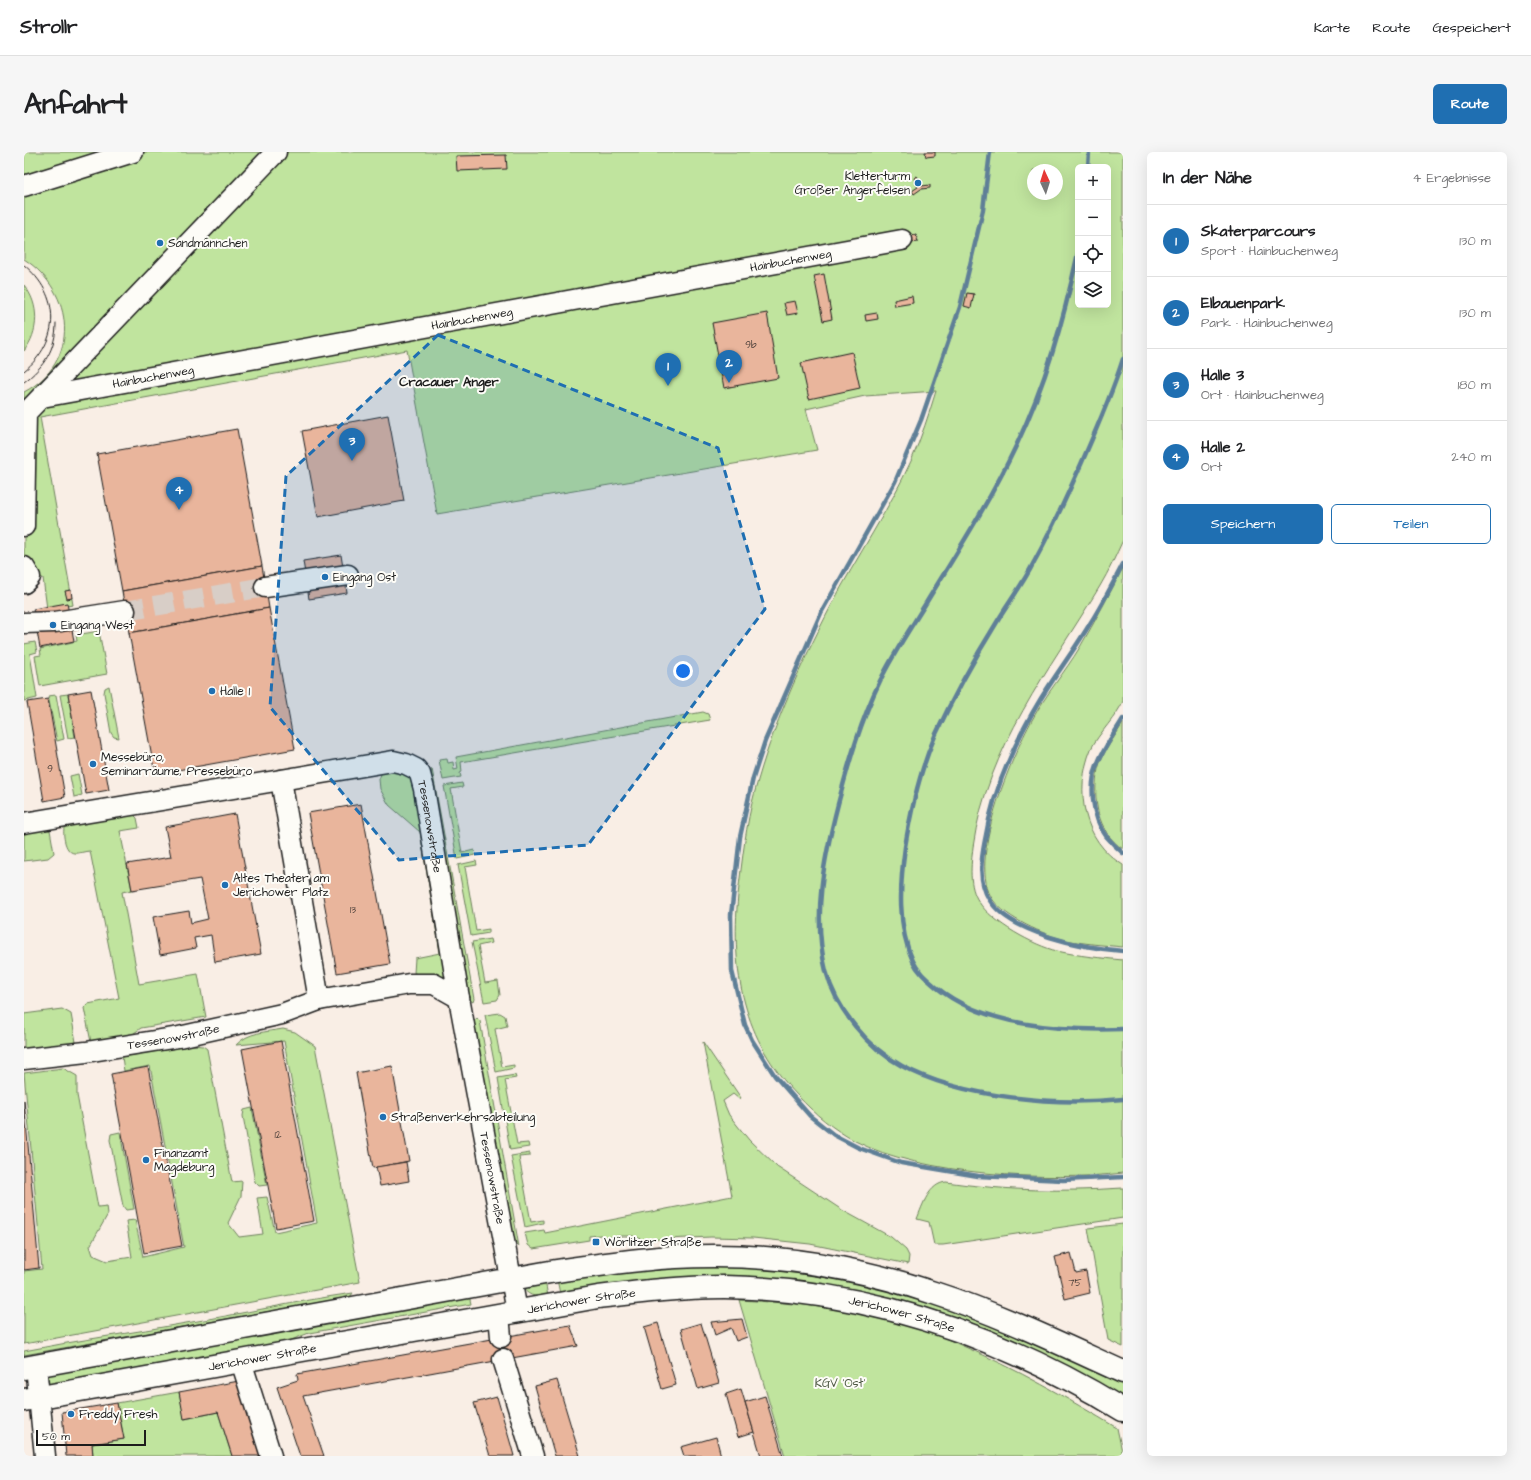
<!DOCTYPE html>
<html lang="de">
<head>
<meta charset="utf-8">
<style>
  :root { --surface:#fff; --page:#f6f6f6; --text:#202124; --muted:#757577; --line:#e0e0e0; --accent:#1f6fb2 }
  body { margin:0; font-family:"Architects Daughter",sans-serif; background:var(--page); color:var(--text) }
  .controls { position:absolute; right:12px; top:12px; display:grid; overflow:hidden; border-radius:6px; box-shadow:0 4px 16px #0002 }
  .controls button { width:36px; height:36px; display:grid; place-items:center; padding:0; border:0; border-bottom:1px solid var(--line); background:var(--surface); color:var(--text); font:20px sans-serif }
  .compass { position:absolute; left:1003px; top:12px; width:36px; height:36px; border-radius:50%; background:var(--surface); box-shadow:0 4px 16px #0002; rotate:356deg }
  .scale { position:absolute; left:12px; bottom:10px; width:110px; box-sizing:border-box; padding-left:4px; border:2px solid #1c1c1c; border-top:0; font-size:11px; line-height:14px; white-space:nowrap; color:#1c1c1c; -webkit-text-stroke:3px #fdfcf7; paint-order:stroke }
  .you { position:absolute; left:659px; top:519px; width:14px; height:14px; margin:-10px; border:3px solid #fff; border-radius:50%; background:#1a73e8; box-shadow:0 0 0 6px #1a73e833 }
  .badge { display:grid; place-items:center; width:26px; height:26px; border-radius:50%; background:var(--accent); color:#fff; font-size:13px; font-weight:700 }
  .pin { position:absolute; translate:-50% -33px; filter:drop-shadow(0 1px 2px #0008) }
  .pin::after { content:''; position:absolute; top:21px; width:14px; height:12px; background:inherit; clip-path:polygon(0 0,100% 0,50% 100%) }
  .list { margin:0; padding:0; list-style:none }
  h2 { display:flex; justify-content:space-between; align-items:center; height:52px; margin:0; padding:0 16px; font-size:17px }
  h2 small { font-size:13px; font-weight:400; color:var(--muted) }
  .list li { display:grid; grid-template-columns:26px 1fr auto; gap:12px; align-items:center; box-sizing:border-box; height:72px; padding:0 16px; border-top:1px solid var(--line) }
  .list b { display:block; font-size:15px; white-space:nowrap }
  .list p { margin:0; font-size:13px; white-space:nowrap; color:var(--muted) }
  .list em { font-size:13px; font-style:normal; color:var(--muted) }
  .actions { display:flex; gap:8px; padding:12px 16px }
  .actions a { flex:1; padding:9px 0; border:1px solid var(--accent); border-radius:6px; text-align:center; font-size:14px; color:var(--accent) }
  .actions .main { background:var(--accent); color:#fff }
  .icon { flex:none; width:22px; height:22px; fill:none; stroke:currentColor; stroke-width:2; stroke-linecap:round; stroke-linejoin:round }
  .map { position:relative; flex:none; width:1099px; height:1304px; overflow:hidden; border-radius:6px }
  header { display:flex; align-items:center; gap:24px; box-sizing:border-box; height:56px; padding:0 20px; background:var(--surface); border-bottom:1px solid var(--line) }
  header strong { font-size:19px }
  nav { display:flex; gap:22px; margin-inline-start:auto; font-size:14px }
  .intro { display:flex; align-items:center; justify-content:space-between; box-sizing:border-box; height:96px; padding:0 24px }
  h1 { margin:0; font-size:28px }
  .button { padding:10px 18px; border-radius:6px; background:var(--accent); color:#fff; font-size:14px; font-weight:700 }
  main { display:flex; gap:24px; padding:0 24px }
  aside { flex:1; background:var(--surface); border-radius:6px; box-shadow:0 4px 16px #0002 }
  .map>svg:first-child { display:block }
</style>
</head>
<body>
<header>
<strong>Strollr</strong>
<nav><a>Karte</a><a>Route</a><a>Gespeichert</a></nav>
</header>
<div class="intro"><h1>Anfahrt</h1><a class="button">Route</a></div>
<main>
<div class="map">
<svg width="1099" height="1304" viewBox="0 0 1099 1304">
  <rect width="100%" height="100%" fill="#f9eee5"/>
  <filter id="ink" filterUnits="userSpaceOnUse"><feTurbulence type="fractalNoise" baseFrequency=".025" numOctaves="2"/><feDisplacementMap in="SourceGraphic" scale="8" xChannelSelector="R" yChannelSelector="G"/><feConvolveMatrix kernelMatrix="1 2 1 2 8 2 1 2 1" color-interpolation-filters="sRGB"/></filter>
  <g filter="url(#ink)">
    <g fill="#c0e49e" stroke="#6e805d" fill-rule="evenodd">
      <path d="M 0,0 L 1099,0 L 1099,388 C 1092,403 1085,419 1076,434 C 1026,517 963,596 949,695 C 947,713 944,734 955,750 C 967,770 1011,794 1033,799 C 1055,804 1077,806 1099,808 L 1099,1021 C 1025,1030 897,1023 831,989 C 809,977 791,962 774,944 C 719,887 707,820 714,743 C 718,709 722,672 731,639 C 748,575 777,512 807,454 C 833,404 865,358 888,307 C 897,286 905,262 912,239 L 841,244 L 782,257 L 793,298 L 413,362 L 383,198 L 16,265 L 49,453 L 23,457 L 19,426 L 0,425 L 0,240 C 57,210 51,140 0,107 ZM 1054,15 L 1084,15 L 1084,153 L 1054,153 ZM 1009,18 L 1033,18 L 1033,42 L 1009,42 Z"/>
      <path d="M 0,133 C 16,153 15,180 0,199 Z"/>
      <path d="M 1099,415 C 1099,448 1099,482 1099,515 C 1099,525 1099,540 1099,549 C 1094,563 1074,582 1067,597 C 1050,639 1059,689 1099,713 L 1099,795 C 1080,793 1060,792 1042,788 C 1020,783 982,766 969,748 C 942,710 988,604 1008,568 C 1022,542 1041,520 1056,495 C 1071,469 1086,442 1099,415 Z"/>
      <path d="M 75,479 L 83,522 L 16,534 L 11,504 L 17,503 L 16,497 L 53,489 L 52,483 Z"/>
      <path d="M 11,490 L 13,500 L 6,502 L 13,546 L 0,549 L 0,492 Z"/>
      <path d="M 85,534 L 95,586 L 90,585 L 87,581 L 80,541 L 81,536 Z"/>
      <path d="M 44,542 L 51,585 L 44,586 L 36,543 Z"/>
      <path d="M 32,543 L 40,587 L 33,589 L 24,544 Z"/>
      <path d="M 679,560 L 684,562 L 686,568 L 437,610 L 438,620 L 436,621 L 437,625 L 419,628 L 415,608 L 423,607 L 424,611 L 429,610 L 430,618 L 434,617 L 432,605 Z"/>
      <path d="M 1099,571 L 1099,697 C 1073,680 1068,646 1074,617 C 1078,601 1091,585 1099,571 Z"/>
      <path d="M 367,616 L 383,623 L 389,629 L 424,807 L 421,827 L 390,821 L 391,806 L 416,801 L 396,680 L 365,653 L 356,637 L 355,627 L 357,622 L 359,619 Z"/>
      <path d="M 408,617 L 450,847 L 449,850 L 446,848 L 409,642 L 406,625 Z"/>
      <path d="M 54,622 L 58,643 L 50,645 L 46,624 Z"/>
      <path d="M 438,631 L 439,635 L 427,637 L 438,701 L 450,698 L 451,703 L 433,707 L 420,634 Z"/>
      <path d="M 107,660 L 113,666 L 115,676 L 96,679 L 108,738 L 98,740 L 115,832 L 174,822 L 182,865 L 117,876 L 106,884 L 67,890 L 60,856 L 64,852 L 95,846 L 66,699 C 61,699 54,702 50,701 C 40,700 38,679 41,672 Z"/>
      <path d="M 21,677 L 26,678 L 30,701 L 24,706 L 0,709 L 0,680 Z"/>
      <path d="M 452,709 L 453,713 L 441,715 L 452,779 L 465,777 L 465,781 L 447,784 L 434,713 Z"/>
      <path d="M 466,787 L 467,791 L 454,794 L 461,831 L 474,829 L 476,843 L 473,848 L 460,850 L 448,790 Z"/>
      <path d="M 38,857 L 47,862 L 52,890 L 50,893 L 0,901 L 0,862 Z"/>
      <path d="M 476,861 L 481,864 L 483,874 L 471,877 L 478,915 L 490,913 L 490,916 L 472,920 L 461,863 Z"/>
      <path d="M 453,866 L 456,869 L 495,1095 L 490,1087 L 450,869 Z"/>
      <path d="M 259,877 L 271,880 L 291,894 L 336,1130 L 0,1192 L 0,1119 L 18,1117 L 0,921 L 39,916 L 53,924 L 53,943 L 74,1055 L 83,1054 L 84,1062 L 66,1094 L 69,1103 L 83,1109 L 108,1105 L 102,1069 L 111,1068 L 119,1105 L 160,1095 L 126,914 L 100,919 L 98,905 L 168,893 L 179,894 L 183,897 L 208,1030 L 218,1029 L 217,1044 L 204,1071 L 215,1085 L 239,1082 L 233,1046 L 243,1045 L 251,1080 L 293,1071 L 260,889 L 212,893 C 224,880 242,880 259,877 Z"/>
      <path d="M 679,890 L 717,946 L 715,947 L 709,942 L 699,949 L 705,963 L 725,988 L 753,1015 L 818,1058 L 867,1085 L 882,1098 L 885,1104 L 884,1112 L 786,1092 L 729,1086 L 687,1085 L 620,1088 L 609,1084 L 597,1084 L 578,1086 L 577,1083 L 565,1084 L 565,1088 L 509,1097 L 504,1093 L 501,1081 L 520,1078 L 521,1081 L 708,1044 Z"/>
      <path d="M 491,923 L 492,926 L 481,928 L 493,992 L 504,991 L 505,995 L 486,998 L 474,926 Z"/>
      <path d="M 228,956 L 243,1033 L 235,1034 L 231,1030 L 219,964 L 220,958 Z"/>
      <path d="M 96,980 L 110,1057 L 102,1058 L 99,1054 L 86,988 L 87,982 Z"/>
      <path d="M 506,1001 L 506,1004 L 495,1005 L 507,1070 L 519,1068 L 519,1071 L 501,1075 L 487,1004 Z"/>
      <path d="M 922,1030 C 984,1039 1037,1040 1099,1036 L 1099,1066 L 919,1093 L 910,1093 L 905,1070 L 893,1067 C 899,1052 905,1032 922,1030 Z"/>
      <path d="M 1099,1072 L 1099,1195 L 1084,1188 L 1064,1076 Z"/>
      <path d="M 681,1112 L 789,1120 L 912,1149 L 1099,1229 L 1099,1247 L 872,1149 L 536,1142 L 533,1127 Z"/>
      <path d="M 521,1129 L 524,1144 C 515,1145 505,1145 500,1137 L 500,1134 Z"/>
      <path d="M 329,1141 L 326,1145 L 0,1203 L 0,1199 C 54,1188 108,1181 162,1171 C 218,1162 273,1149 329,1141 Z"/>
      <path d="M 445,1143 L 447,1152 L 285,1181 L 257,1192 L 25,1233 C 21,1229 22,1225 25,1221 Z"/>
      <path d="M 715,1148 C 772,1151 828,1157 883,1172 C 902,1177 921,1186 939,1194 C 993,1217 1043,1246 1093,1276 L 1099,1304 L 761,1304 Z"/>
      <path d="M 155,1240 L 161,1267 L 194,1260 L 208,1304 L 69,1304 L 68,1292 L 100,1287 L 93,1251 Z"/>
    </g>
    <g fill="none" stroke-linecap="round" stroke-linejoin="round">
      <g stroke="#5f7f97" stroke-width="4.5">
        <path d="M 966,0 L 959,58 L 936,155 L 897,268 L 871,330 L 797,461 L 741,589 L 729,626 L 716,685 L 707,763 L 708,819 L 721,873 L 728,888 L 751,924 L 786,964 L 810,983 L 835,996 L 877,1011 L 954,1024 L 1039,1028 L 1099,1025"/>
        <path d="M 1064,15 L 1065,0"/>
        <path d="M 1054,101 C 1039,170 1022,231 992,294 C 966,349 933,400 902,451 C 886,477 869,502 856,529 C 837,568 825,610 814,652 C 800,706 788,764 802,819 C 812,857 844,896 878,914 C 937,946 1033,954 1099,947"/>
        <path d="M 1099,207 C 1088,242 1073,276 1058,310 C 1043,344 1028,378 1010,410 C 999,432 985,450 973,470 C 950,507 929,545 911,584 C 896,618 887,658 881,695 C 876,731 873,775 889,809 C 894,820 903,827 912,835 C 961,875 1039,879 1099,877"/>
        <path d="M 1099,412 C 1089,431 1079,451 1067,470 C 1051,497 1032,522 1016,548 C 990,591 969,638 961,688 C 957,708 954,729 965,747 C 986,782 1061,796 1099,799"/>
        <path d="M 1099,567 C 1090,582 1079,597 1073,613 C 1065,634 1068,665 1082,684 C 1087,690 1093,696 1099,701"/>
      </g>
    </g>
    <g fill="#e9b59c" stroke="#1c1c1c">
      <path d="M 901,0 L 911,0 L 911,4 L 902,5 Z"/>
      <path d="M 482,3 L 483,17 L 433,19 L 432,4 Z"/>
      <path d="M 893,24 L 898,34 L 906,33 L 906,36 L 897,37 L 890,42 L 888,39 L 894,35 L 890,26 Z"/>
      <path d="M 892,83 L 894,90 L 881,92 L 880,85 Z"/>
      <path d="M 800,122 L 808,167 L 799,169 L 790,124 Z"/>
      <path d="M 943,141 L 950,142 L 947,156 L 940,154 Z"/>
      <path d="M 888,144 L 889,151 L 871,154 L 870,148 Z"/>
      <path d="M 771,149 L 774,161 L 763,163 L 760,151 Z"/>
      <path d="M 743,161 L 754,226 L 700,236 L 688,171 Z"/>
      <path d="M 853,161 L 854,167 L 842,169 L 841,163 Z"/>
      <path d="M 828,200 L 836,236 L 785,247 L 777,211 Z"/>
      <path d="M 364,263 L 380,349 L 294,365 L 278,279 Z"/>
      <path d="M 213,277 L 238,414 L 98,439 L 73,302 Z"/>
      <path d="M 317,403 L 323,441 L 285,447 L 279,409 Z"/>
      <path d="M 238,414 L 245,456 L 105,481 L 98,439 Z"/>
      <path d="M 47,438 L 48,446 L 43,447 L 41,439 Z"/>
      <path d="M 43,451 L 50,489 L 16,496 L 9,457 Z"/>
      <path d="M 245,456 L 271,597 L 131,622 L 105,481 Z"/>
      <path d="M 67,538 L 85,638 L 62,642 L 44,542 Z"/>
      <path d="M 24,547 L 41,645 L 20,649 L 3,550 Z"/>
      <path d="M 337,652 L 366,812 L 313,821 L 284,661 Z"/>
      <path d="M 211,662 L 237,802 L 191,810 L 187,783 L 170,786 L 172,796 L 136,803 L 129,765 L 165,759 L 167,771 L 184,767 L 176,727 L 108,738 L 103,712 L 147,705 L 141,675 Z"/>
      <path d="M 257,889 L 290,1069 L 252,1076 L 218,897 Z"/>
      <path d="M 368,914 L 385,1009 L 349,1016 L 332,921 Z"/>
      <path d="M 124,915 L 158,1094 L 120,1101 L 87,922 Z"/>
      <path d="M 0,948 L 15,1116 L 0,1118 Z"/>
      <path d="M 382,1010 L 385,1029 L 356,1034 L 352,1015 Z"/>
      <path d="M 1047,1101 L 1052,1121 L 1062,1119 L 1066,1141 L 1041,1147 L 1031,1105 Z"/>
      <path d="M 718,1167 L 723,1185 L 712,1189 L 707,1176 L 691,1183 L 687,1170 Z"/>
      <path d="M 634,1171 L 652,1233 L 638,1237 L 620,1175 Z"/>
      <path d="M 677,1171 L 695,1231 L 674,1237 L 657,1177 Z"/>
      <path d="M 546,1173 L 554,1194 L 279,1244 L 300,1304 L 276,1304 L 253,1235 L 274,1228 L 273,1222 Z"/>
      <path d="M 533,1228 L 556,1304 L 531,1304 L 511,1234 Z"/>
      <path d="M 215,1229 L 239,1304 L 208,1304 L 194,1260 L 160,1267 L 155,1240 Z"/>
      <path d="M 717,1237 L 730,1280 L 714,1285 L 702,1242 Z"/>
      <path d="M 741,1244 L 759,1304 L 737,1304 L 721,1250 Z"/>
      <path d="M 473,1245 L 487,1293 L 490,1304 L 466,1304 L 450,1251 Z"/>
      <path d="M 93,1251 L 100,1287 L 68,1292 L 69,1304 L 42,1304 L 38,1260 Z"/>
      <path d="M 692,1285 L 697,1304 L 660,1304 L 657,1295 Z"/>
    </g>
    <g fill="none" stroke-linecap="round" stroke-linejoin="round">
      <path stroke="#d8cec7" stroke-width="20" stroke-dasharray="20 10" stroke-linecap="butt" d="M 101,459 L 241,435"/>
      <defs>
        <g id="minor">
          <path d="M 0,34 L 109,0"/>
          <path id="s1" d="M 18,245 L 878,88"/>
          <path d="M 0,263 L 252,0"/>
          <path d="M 0,374 L 2,261"/>
          <path d="M 0,415 L 6,425 L 0,431"/>
          <path d="M 241,435 L 324,423"/>
          <path d="M 0,471 L 31,470 L 101,459"/>
          <path id="s2" d="M 257,628 L 369,609 L 382,612 L 392,617 L 396,622 L 400,637 L 435,846 L 493,1159"/>
          <path d="M 0,671 L 257,628 L 295,848"/>
          <path id="s3" d="M 0,907 L 62,900 L 155,885 L 258,862 L 295,848 L 385,832 L 410,832 L 435,846"/>
          <path d="M 475,1163 L 477,1185"/>
          <path d="M 479,1207 L 509,1304"/>
          <path d="M 217,1209 L 247,1304"/>
          <path d="M 12,1214 L 21,1304"/>
        </g>
        <g id="major">
          <path d="M 0,1216 L 526,1120 C 568,1114 609,1107 652,1105 C 739,1100 827,1113 910,1141 C 975,1162 1037,1192 1099,1220"/>
          <path id="s4" d="M 0,1248 L 574,1145 C 616,1140 657,1135 700,1135 C 845,1137 976,1183 1099,1258"/>
        </g>
      </defs>
      <use href="#minor" stroke="#1c1c1c" stroke-width="23"/>
      <use href="#major" stroke="#1c1c1c" stroke-width="25"/>
      <use href="#minor" stroke="#fdfcf7" stroke-width="20"/>
      <use href="#major" stroke="#fdfcf7" stroke-width="22"/>
      <g stroke="#1c1c1c" stroke-width="1">
        <path d="M 0,113 C 37,143 37,189 0,219"/>
        <path d="M 0,230 C 20,215 32,197 32,171"/>
      </g>
    </g>
  </g>
  <path fill="#1f6fb2" fill-opacity="0.2" stroke="#1f6fb2" stroke-width="3" stroke-dasharray="8 5" stroke-linejoin="round" d="M 414,183 L 694,296 L 741,457 L 564,693 L 375,708 L 246,555 L 262,324 Z"/>
  <g fill="#1f6fb2" stroke="#fdfcf7" stroke-width="1.5">
    <circle cx="894" cy="31" r="4"/>
    <circle cx="136" cy="91" r="4"/>
    <circle cx="301" cy="425" r="4"/>
    <circle cx="29" cy="473" r="4"/>
    <circle cx="188" cy="539" r="4"/>
    <circle cx="69" cy="612" r="4"/>
    <circle cx="201" cy="733" r="4"/>
    <circle cx="359" cy="965" r="4"/>
    <circle cx="122" cy="1008" r="4"/>
    <rect x="568" y="1086" width="8" height="8" rx="2"/>
    <circle cx="47" cy="1262" r="4"/>
  </g>
  <g text-anchor="middle" dominant-baseline="central" stroke-width="4" stroke-linejoin="round" paint-order="stroke">
    <g font-size="10" fill="#4f423c">
      <text x="727" y="193">9b</text>
      <text x="26" y="617">9</text>
      <text x="329" y="758">13</text>
      <text x="254" y="983">12</text>
      <text x="1051" y="1131">75</text>
    </g>
    <g font-size="12" fill="#1c1c1c" stroke="#fdfcf7" text-anchor="start">
      <text x="886" y="24" text-anchor="end">Kletterturm<tspan x="886" dy="14">Großer Angerfelsen</tspan></text>
      <text x="144" y="91">Sandmännchen</text>
      <text x="309" y="425">Eingang Ost</text>
      <text x="37" y="473">Eingang West</text>
      <text x="196" y="539">Halle 1</text>
      <text x="77" y="605">Messebüro,<tspan x="77" dy="14">Seminarräume, Pressebüro</tspan></text>
      <text x="209" y="726">Altes Theater am<tspan x="209" dy="14">Jerichower Platz</tspan></text>
      <text x="367" y="965">Straßenverkehrsabteilung</text>
      <text x="130" y="1001">Finanzamt<tspan x="130" dy="14">Magdeburg</tspan></text>
      <text x="580" y="1090">Wörlitzer Straße</text>
      <text x="55" y="1262">Freddy Fresh</text>
    </g>
    <g font-size="12" fill="#1c1c1c" stroke="#fdfcf7">
      <text stroke="none"><textPath href="#s1" startOffset="761">Hainbuchenweg</textPath></text>
      <text stroke="none"><textPath href="#s1" startOffset="437">Hainbuchenweg</textPath></text>
      <text stroke="none"><textPath href="#s1" startOffset="113">Hainbuchenweg</textPath></text>
      <text stroke="none"><textPath href="#s2" startOffset="198">Tessenowstraße</textPath></text>
      <text stroke="none"><textPath href="#s3" startOffset="151">Tessenowstraße</textPath></text>
      <text stroke="none"><textPath href="#s2" startOffset="555">Tessenowstraße</textPath></text>
      <text stroke="none"><textPath href="#s4" startOffset="566">Jerichower Straße</textPath></text>
      <text stroke="none"><textPath href="#s4" startOffset="890">Jerichower Straße</textPath></text>
      <text stroke="none"><textPath href="#s4" startOffset="242">Jerichower Straße</textPath></text>
    </g>
    <g font-size="12" fill="#4d5843" stroke="#fdfcf7">
      <text x="816" y="1231">KGV 'Ost'</text>
    </g>
    <g font-size="13" font-weight="bold" fill="#1c1c1c" stroke="#fdfcf7">
      <text x="425" y="230">Cracauer Anger</text>
    </g>
  </g>
</svg>
<div class="controls">
<button>+</button>
<button>−</button>
<button><svg class="icon" aria-label="locate" viewBox="0 0 24 24"><circle cx="12" cy="12" r="6"/><path d="M12 2v4M12 18v4M2 12h4M18 12h4"/></svg></button>
<button><svg class="icon" aria-label="layers" viewBox="0 0 24 24"><path d="M12 4l9 5-9 5-9-5zM3 14l9 5 9-5"/></svg></button>
</div>
<svg class="compass" viewBox="-18 -18 36 36"><path d="M0-13l5 13h-10z" fill="#e53935"/><path d="M0 13l5-13h-10z" fill="#757577"/></svg>
<div class="scale">50 m</div>
<div class="you"></div>
<div class="pin badge" style="left:644px;top:234px">1</div>
<div class="pin badge" style="left:705px;top:231px">2</div>
<div class="pin badge" style="left:328px;top:309px">3</div>
<div class="pin badge" style="left:155px;top:358px">4</div>
</div>
<aside>
<h2>In der Nähe<small>4 Ergebnisse</small></h2>
<ul class="list">
<li><span class="badge">1</span><div><b>Skaterparcours</b><p>Sport · Hainbuchenweg</p></div><em>130 m</em></li>
<li><span class="badge">2</span><div><b>Elbauenpark</b><p>Park · Hainbuchenweg</p></div><em>130 m</em></li>
<li><span class="badge">3</span><div><b>Halle 3</b><p>Ort · Hainbuchenweg</p></div><em>180 m</em></li>
<li><span class="badge">4</span><div><b>Halle 2</b><p>Ort</p></div><em>240 m</em></li>
</ul>
<div class="actions"><a class="main">Speichern</a><a>Teilen</a></div>
</aside>
</main>
</body>
</html>
